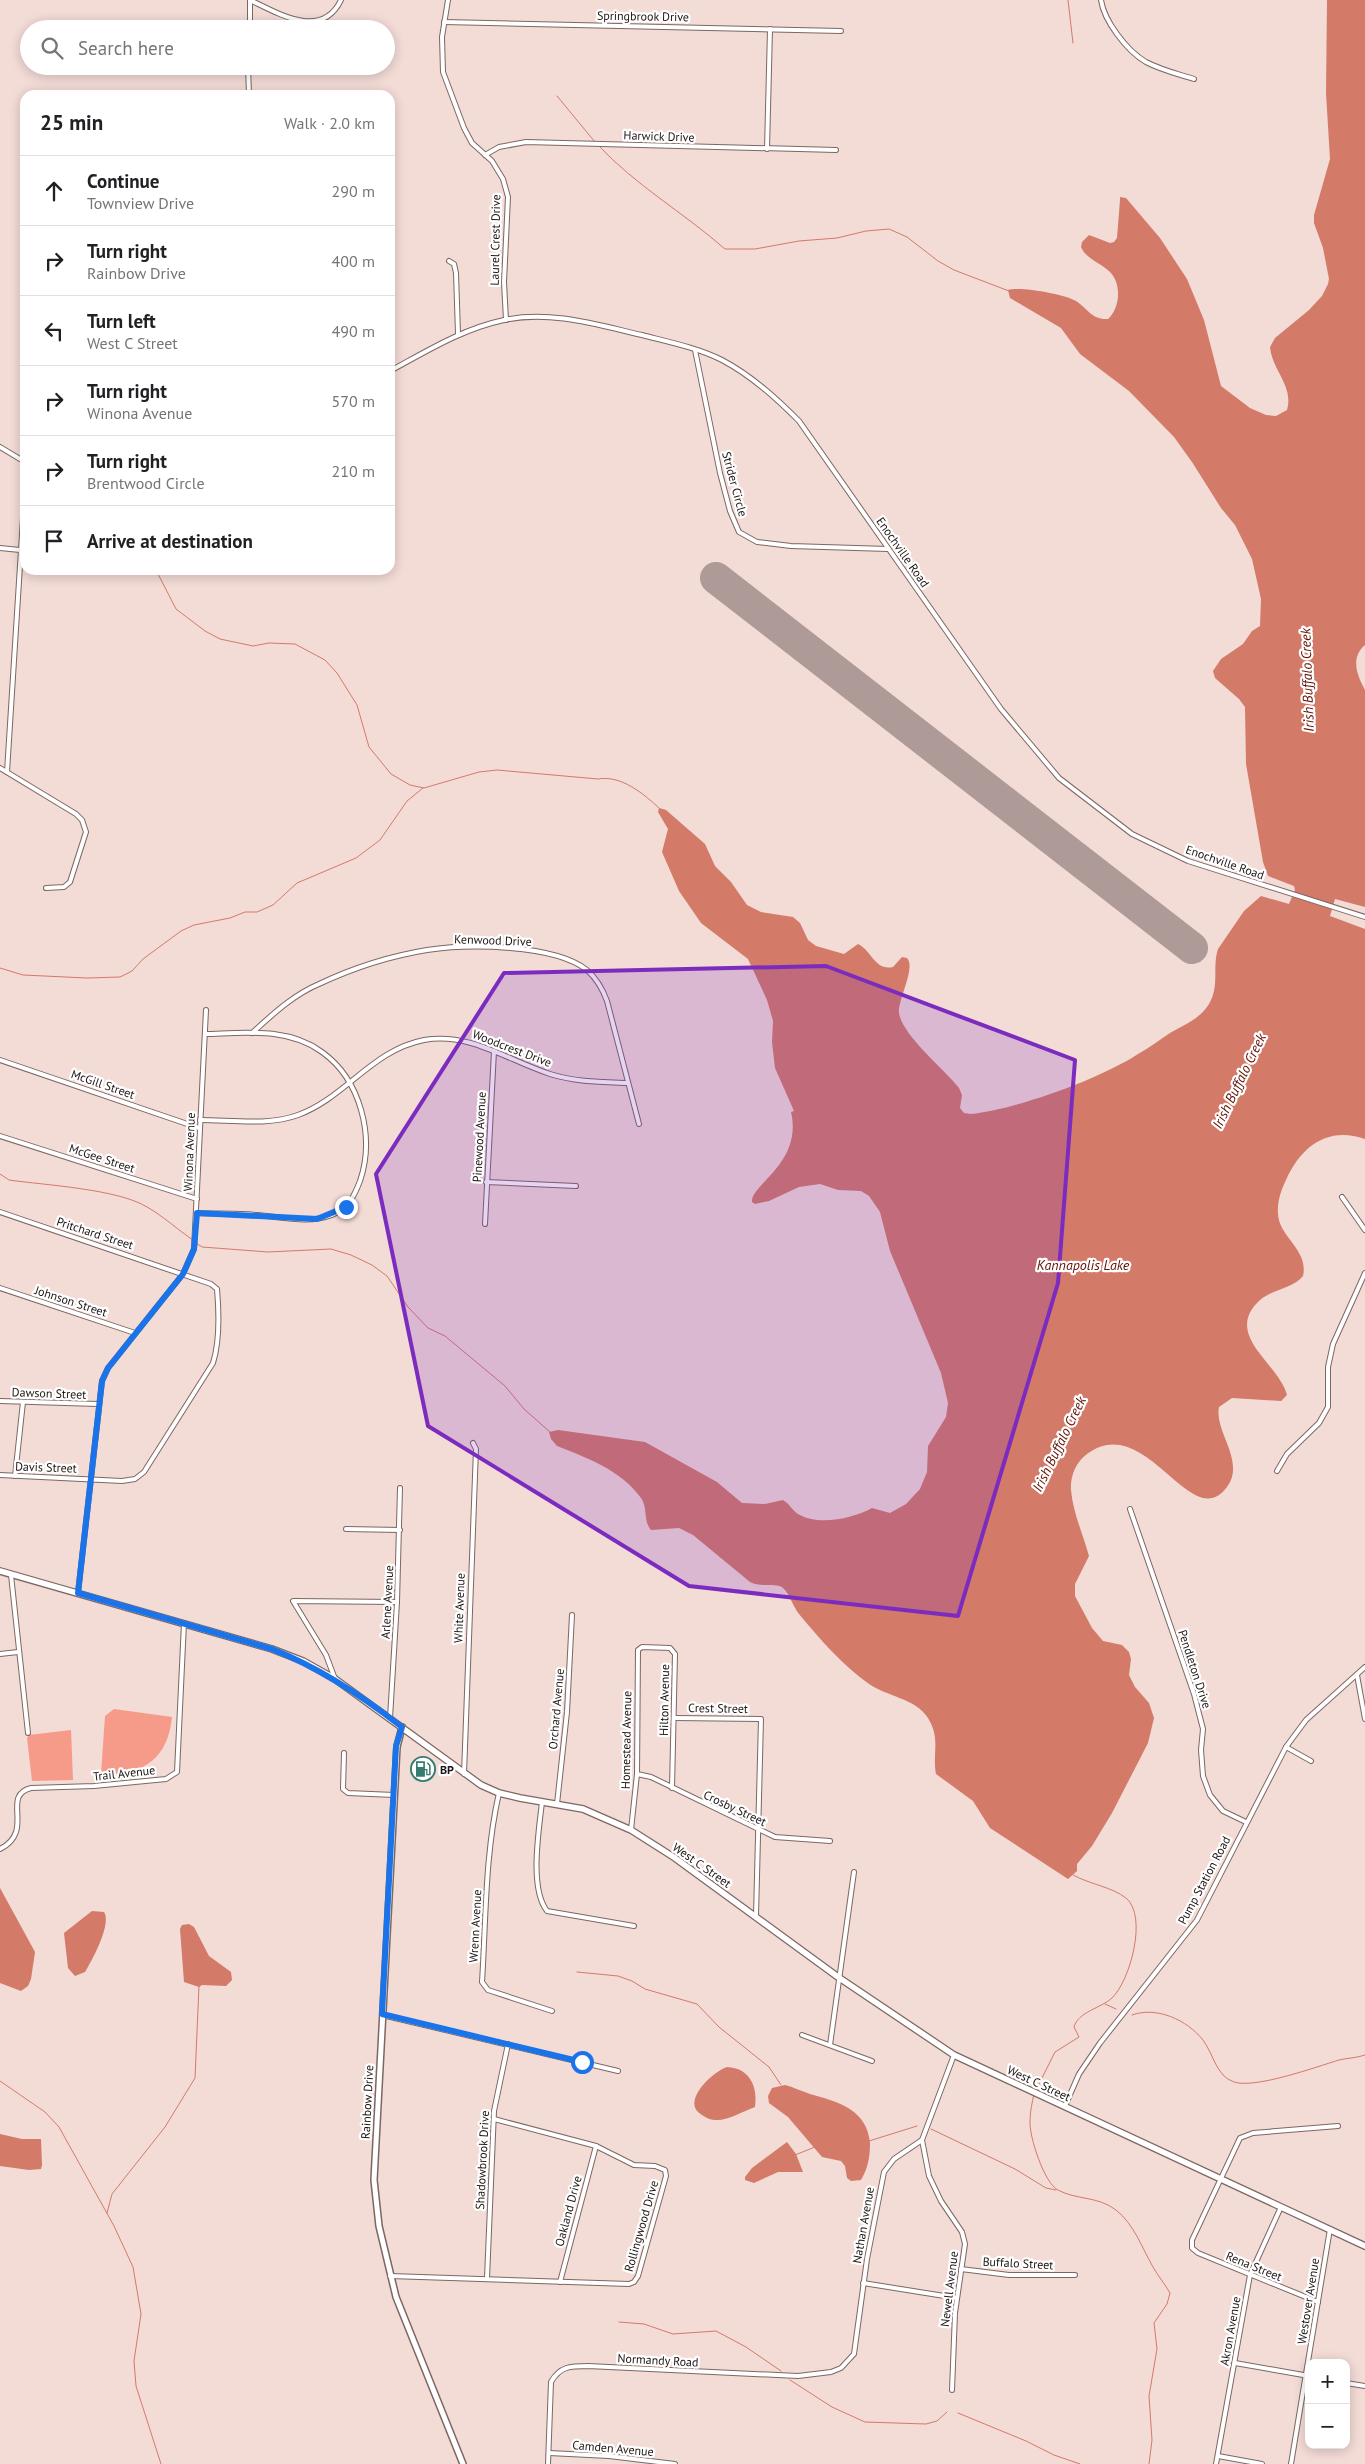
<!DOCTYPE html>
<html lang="en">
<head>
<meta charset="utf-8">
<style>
  :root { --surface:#fff; --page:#f2f2f2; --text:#202124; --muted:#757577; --line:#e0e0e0 }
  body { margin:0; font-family:"PT Sans",sans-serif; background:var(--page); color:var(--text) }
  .controls { position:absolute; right:15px; bottom:15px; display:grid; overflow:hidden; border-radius:10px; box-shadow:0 2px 12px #0003 }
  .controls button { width:45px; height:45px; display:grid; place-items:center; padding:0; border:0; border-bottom:1px solid var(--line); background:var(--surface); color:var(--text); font:25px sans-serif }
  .stop { position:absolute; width:15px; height:15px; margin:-11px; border:4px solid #1a73e8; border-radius:50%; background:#fff }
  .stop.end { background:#1a73e8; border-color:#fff; box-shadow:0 1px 5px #0008 }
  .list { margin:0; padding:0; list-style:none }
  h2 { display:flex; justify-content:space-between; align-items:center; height:65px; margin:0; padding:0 20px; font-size:21px }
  h2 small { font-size:16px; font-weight:400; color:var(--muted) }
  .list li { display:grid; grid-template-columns:32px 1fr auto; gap:15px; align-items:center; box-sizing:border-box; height:70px; padding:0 20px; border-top:1px solid var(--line) }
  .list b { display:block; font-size:19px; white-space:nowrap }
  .list p { margin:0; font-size:16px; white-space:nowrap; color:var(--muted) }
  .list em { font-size:16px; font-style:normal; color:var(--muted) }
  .icon { flex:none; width:28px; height:28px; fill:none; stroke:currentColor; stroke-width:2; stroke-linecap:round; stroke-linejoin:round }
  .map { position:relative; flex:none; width:1365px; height:2464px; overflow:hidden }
  .search { position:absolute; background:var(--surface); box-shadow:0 2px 12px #0003; left:20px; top:20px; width:375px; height:55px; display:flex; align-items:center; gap:12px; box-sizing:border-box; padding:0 18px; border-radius:28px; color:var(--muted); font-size:19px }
  .panel { position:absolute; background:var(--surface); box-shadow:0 2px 12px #0003; left:20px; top:90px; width:375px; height:485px; border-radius:15px }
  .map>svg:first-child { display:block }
</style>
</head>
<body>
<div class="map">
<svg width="1365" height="2464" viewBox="0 0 1365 2464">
  <rect width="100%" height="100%" fill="#f3dbd6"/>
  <g fill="#f69b89">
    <path d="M 114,1709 L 172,1717 C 168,1760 141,1776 101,1774 L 105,1716 Z"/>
    <path d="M 71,1730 L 73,1780 L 32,1781 L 27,1738 L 29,1735 Z"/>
  </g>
  <g fill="#d37a69">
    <path d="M 1327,0 L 1365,0 L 1365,645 C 1350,658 1357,675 1365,690 L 1365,907 L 1335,899 L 1330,916 L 1365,929 L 1365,1139 C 1327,1126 1301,1147 1286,1180 C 1281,1190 1277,1202 1278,1214 C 1279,1237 1309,1250 1303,1276 C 1292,1289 1273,1289 1260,1300 C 1222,1335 1279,1363 1287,1395 L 1281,1401 L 1232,1398 L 1219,1407 C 1214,1432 1246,1461 1227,1487 C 1191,1536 1146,1410 1087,1454 C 1076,1462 1070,1476 1071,1490 C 1073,1513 1083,1534 1089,1556 L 1075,1584 L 1075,1596 L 1092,1628 L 1103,1641 L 1122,1645 L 1129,1652 L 1131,1659 L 1129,1675 L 1135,1687 L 1149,1703 L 1154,1718 L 1148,1743 L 1112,1813 L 1092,1846 L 1077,1864 L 1077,1871 L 1068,1879 L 990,1828 L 973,1801 L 936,1774 C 932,1754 941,1739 928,1718 C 915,1698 888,1697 869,1684 C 842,1665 820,1639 799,1614 C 793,1607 790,1594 783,1588 C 776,1582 761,1588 750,1582 L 693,1535 L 679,1528 L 651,1530 C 643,1521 648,1508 641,1498 C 621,1470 587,1458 557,1446 L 551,1439 L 549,1432 L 558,1430 L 645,1442 L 717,1482 L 742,1503 L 765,1504 L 783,1500 C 790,1504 793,1512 800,1515 C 820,1526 854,1518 872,1508 L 890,1513 L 906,1504 L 920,1489 L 927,1472 L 928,1446 L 946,1417 L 948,1403 L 941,1373 L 890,1251 L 880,1212 L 869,1196 L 861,1191 L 838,1190 L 820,1184 L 799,1187 L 769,1201 L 755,1204 L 752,1202 C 750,1185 803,1163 791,1112 L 794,1111 L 775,1068 L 772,1042 L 773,1021 L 767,1000 L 748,959 L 701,923 L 679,891 L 662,852 L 668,829 L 658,812 L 659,808 L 666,810 L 705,844 L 715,866 L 731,882 L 747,905 L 761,912 L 793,917 L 800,923 L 808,940 L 816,946 L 844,954 L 858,944 C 872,951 875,971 893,967 L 902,957 L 907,958 C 916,968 898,999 899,1013 C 902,1035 945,1070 959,1088 L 962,1095 L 960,1108 L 964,1113 L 971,1114 C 1017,1109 1100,1079 1138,1054 C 1149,1048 1159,1040 1170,1033 C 1184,1025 1200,1019 1209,1004 C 1220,986 1212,967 1218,949 L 1244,911 L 1261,896 L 1289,904 L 1295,890 L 1294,886 L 1268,876 L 1263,862 L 1246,764 L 1245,707 L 1239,699 L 1215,678 L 1213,671 L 1221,659 L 1243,644 L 1252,631 L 1260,626 L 1261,599 L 1252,559 L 1235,525 L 1221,508 L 1192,462 L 1174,437 L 1129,391 L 1080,354 L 1061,328 L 1010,298 L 1008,290 C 1018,286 1065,294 1076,301 C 1088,309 1092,320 1108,319 C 1120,308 1122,284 1110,272 C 1101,263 1086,259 1081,247 L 1082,242 L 1089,235 L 1110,243 L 1114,242 L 1117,238 L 1120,200 L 1120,197 L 1126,198 L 1160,238 L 1187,279 L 1204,320 L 1221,386 L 1250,408 L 1266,415 L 1276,416 L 1287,410 C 1294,386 1272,370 1270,347 L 1275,338 L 1309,310 L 1322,296 L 1328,284 L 1329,279 L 1323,248 L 1314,223 L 1314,215 L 1330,159 L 1326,93 Z"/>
    <path d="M 0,1888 L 35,1952 L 31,1979 L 28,1986 L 21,1991 L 0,1983 Z"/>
    <path d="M 92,1911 L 104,1912 C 112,1924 92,1960 85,1972 L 75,1976 L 68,1968 L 64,1933 Z"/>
    <path d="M 189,1924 L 194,1927 L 209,1956 L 231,1972 L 232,1980 L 226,1986 L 202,1985 L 199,1987 L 184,1982 L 180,1929 L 182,1925 Z"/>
    <path d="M 727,2067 C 750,2068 758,2087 755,2107 C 743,2111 728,2121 715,2120 C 709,2120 703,2116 698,2112 C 684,2098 714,2071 727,2067 Z"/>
    <path d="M 785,2085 C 793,2087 801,2091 810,2094 C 838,2102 867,2109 870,2143 C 870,2157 868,2168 861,2180 L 851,2181 L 847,2178 L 845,2166 L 841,2161 L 822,2157 L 788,2117 L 769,2103 L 768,2096 L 772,2088 Z"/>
    <path d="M 0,2134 L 22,2139 L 41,2139 L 42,2165 L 41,2169 L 29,2170 L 0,2166 Z"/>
    <path d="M 787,2142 L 796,2154 L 803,2172 L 778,2172 L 754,2183 L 745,2180 L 745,2177 L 752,2168 Z"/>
  </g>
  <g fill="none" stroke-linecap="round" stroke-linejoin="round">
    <g stroke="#d37a69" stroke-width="1">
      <path d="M 1068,0 L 1073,43"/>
      <path d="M 557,96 L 595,142"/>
      <path d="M 598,145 C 635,185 684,213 725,249 L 755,249 L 799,241 L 837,238 L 866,231 L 889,229 L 907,237 L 938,261 L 954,270 L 1009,291"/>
      <path d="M 156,570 L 176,609 L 205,631 L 220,639 L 253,646 L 269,643 L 295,644 L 325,660 L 337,673 L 357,705 L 369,747 L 391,774 L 410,785 L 424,788 L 479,772 L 497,770 L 598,779 C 621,775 643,793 660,809"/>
      <path d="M 0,968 L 23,975 L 87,978 L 120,977 L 132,971 L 143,959 L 181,931 L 194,925 L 230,918 L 245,912 L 257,912 L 273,905 L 297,883 L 356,858 L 380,840 L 407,801 L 423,788"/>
      <path d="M 0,1174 L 9,1180 C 44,1185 118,1189 147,1207 C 163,1216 178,1230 193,1240"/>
      <path d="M 196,1243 L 202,1247 L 268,1252 L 331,1249 L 351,1255 L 372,1265 L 387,1276 L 408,1307 L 428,1328 L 445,1336 L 505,1386 L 524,1409 L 550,1432"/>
      <path d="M 577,1972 L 618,1976 L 632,1981 L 645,1989 L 697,2004 L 719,2027 L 769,2067 L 781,2085"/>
      <path d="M 1105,2004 L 1116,2009"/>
      <path d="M 1132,2015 C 1157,2006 1187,2020 1203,2040 C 1214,2055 1216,2076 1234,2082 C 1255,2089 1316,2067 1339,2060 C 1347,2058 1357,2058 1365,2055"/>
      <path d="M 0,2081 L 45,2112 L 59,2127 L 114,2226 L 133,2267 L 141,2314 L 134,2361 L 136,2386 L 161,2464"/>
      <path d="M 1036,2090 L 1055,2052 L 1079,2037 L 1074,2027 C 1078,2012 1101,2008 1112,1998 C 1130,1981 1148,1916 1126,1898 C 1112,1887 1089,1884 1073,1875"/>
      <path d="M 1034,2094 C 1032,2103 1030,2112 1030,2121 C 1029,2136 1044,2183 1058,2190 C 1076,2200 1098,2196 1116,2210 C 1134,2224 1142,2248 1153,2267 C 1158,2276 1165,2284 1170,2293 L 1167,2304 L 1154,2323 L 1157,2349 L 1149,2396 L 1152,2440 L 1149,2464"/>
      <path d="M 931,2129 L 1015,2169 L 1046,2188 L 1056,2190"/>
      <path d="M 869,2141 L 917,2126"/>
      <path d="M 795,2155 L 815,2147"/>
      <path d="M 107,2213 L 112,2194 L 165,2127 L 195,2078 L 199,1986"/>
      <path d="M 619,2322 L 644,2324 L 673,2334 L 716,2331 L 746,2347 L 781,2371"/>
      <path d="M 790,2380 L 832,2407 L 865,2422 L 926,2424 L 937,2421 L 947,2412"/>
      <path d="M 958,2413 L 1026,2441 L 1054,2455 L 1080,2464"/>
    </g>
    <path stroke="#ae9b97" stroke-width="32" d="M 716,578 L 1192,948"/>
    <defs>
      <g id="minor">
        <path d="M 250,0 C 279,14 322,40 341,0"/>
        <path d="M 448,0 L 442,37 L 443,72 L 464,128 L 472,143 L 492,161 L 503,179 L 508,197 L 504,282 L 506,320"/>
        <path d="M 1101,0 C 1104,21 1127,51 1146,62 C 1161,70 1178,74 1194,79"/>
        <path d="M 444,22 L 841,31"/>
        <path d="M 250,29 L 250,0"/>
        <path d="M 248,66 L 249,95"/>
        <path d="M 767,149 L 770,29"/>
        <path d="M 485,155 L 499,147 L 526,142 L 836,150"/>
        <path d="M 449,261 L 454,264 L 456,273 L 458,334"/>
        <path d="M 695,350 L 720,473 L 730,511 L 739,532 L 757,542 L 791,546 L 888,549"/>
        <path d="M 390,371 C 427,351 462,329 504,320 C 550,310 598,325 642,335 C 669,342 698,348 722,360 C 752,376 776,398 799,421 L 1001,709 L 1059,778 L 1132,834 L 1188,861 L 1365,917"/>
        <path d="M 0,447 L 25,462"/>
        <path d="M 0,548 L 20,550"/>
        <path d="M 0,768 L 76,814 L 82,820 L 86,832 L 70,882 L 64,887 L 46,888"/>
        <path d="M 7,772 L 25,486"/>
        <path d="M 252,1033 C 273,1014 293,995 319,984 C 353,968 390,956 427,950 C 468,944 554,944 587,970 C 596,978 603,990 607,1001 L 639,1124"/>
        <path d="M 0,1060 L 199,1128"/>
        <path d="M 200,1120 C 231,1120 268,1126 298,1115 C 345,1098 372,1050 424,1040 C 470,1032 507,1060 550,1074 C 575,1082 602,1082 628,1083"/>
        <path d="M 0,1136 L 197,1199"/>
        <path d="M 486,1182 L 576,1186"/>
        <path d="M 1342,1197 L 1365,1230"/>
        <path d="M 0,1212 L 211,1284 L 217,1289 C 219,1312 220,1341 213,1363 L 144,1472 L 135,1479 L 122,1481 L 0,1475"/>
        <path d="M 197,1213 C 217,1214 237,1213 257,1215 C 282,1217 309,1224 332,1215 C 348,1208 354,1197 360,1181 C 375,1137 361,1080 322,1052 C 288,1027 245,1033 205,1034"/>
        <path d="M 485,1224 L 494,1051"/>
        <path d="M 0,1288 L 135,1333"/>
        <path d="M 0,1401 L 98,1404"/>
        <path d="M 1277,1471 L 1287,1454 L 1319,1423 L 1328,1407 L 1328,1367 L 1333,1344 L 1365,1273"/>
        <path d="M 15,1476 L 23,1402"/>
        <path d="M 1130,1509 L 1194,1694 L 1203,1729 L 1201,1750 L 1203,1776 L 1210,1795 L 1223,1811 L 1246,1822"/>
        <path d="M 346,1529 L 400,1530"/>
        <path d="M 11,1575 L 28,1733"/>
        <path d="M 78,1593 L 102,1381 L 108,1368 L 183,1274 L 194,1249 L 206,1010"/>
        <path d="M 0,1654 L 18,1652"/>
        <path d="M 1357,1675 L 1365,1719"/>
        <path d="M 335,1679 L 326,1655 L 293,1601 L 397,1602"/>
        <path d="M 390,1718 L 397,1602 L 400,1488"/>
        <path d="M 674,1718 L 761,1719 L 756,1916"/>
        <path d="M 1286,1747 L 1311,1761"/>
        <path d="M 344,1753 L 343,1789 L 348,1793 L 394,1795"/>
        <path d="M 464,1774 L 476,1449 L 473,1443"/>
        <path d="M 637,1774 L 651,1777 L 775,1837 L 830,1841"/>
        <path d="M 499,1793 C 485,1854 486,1919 482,1982 L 488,1990 L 552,2011"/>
        <path d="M 542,1802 C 539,1830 529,1888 547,1911 L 634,1926"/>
        <path d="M 557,1804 L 567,1712 L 572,1615"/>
        <path d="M 631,1830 L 637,1774 L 638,1650 L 642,1647 L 670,1648 L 675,1654 L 672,1788"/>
        <path d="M 0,1849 C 36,1831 0,1796 31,1788 L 94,1786 L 166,1779 L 177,1772 L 184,1623"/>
        <path d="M 382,2015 L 618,2071"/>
        <path d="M 802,2035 L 872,2061"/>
        <path d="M 830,2045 L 854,1872"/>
        <path d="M 1065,2106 L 1079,2074 L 1100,2043 L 1197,1920 L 1286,1747 L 1306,1720 L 1365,1667"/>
        <path d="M 922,2140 L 929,2176 L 941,2201 L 962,2232 L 965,2244 L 955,2313 L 952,2390"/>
        <path d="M 961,2269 L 1009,2275 L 1075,2275"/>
        <path d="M 390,2276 L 629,2284 L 634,2282 L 638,2276 L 666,2176 L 665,2170 L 655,2166 L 634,2165 L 596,2146 L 494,2119"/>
        <path d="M 487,2278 L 494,2111 L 508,2044"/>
        <path d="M 560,2282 L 596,2146"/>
        <path d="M 863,2283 L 957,2298"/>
        <path d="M 1318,2302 L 1198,2253 L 1192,2248 L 1192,2240 L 1240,2138 L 1253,2133 L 1338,2126"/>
        <path d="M 1235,2363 L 1309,2376"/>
        <path d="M 1346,2383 L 1365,2386"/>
        <path d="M 549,2453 L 609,2456 L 675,2464"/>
        <path d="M 1218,2456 L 1262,2464"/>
        <path d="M 548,2464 L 551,2382 C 560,2366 571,2366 588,2366 L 798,2376 L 831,2372 L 841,2368 L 854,2354 L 867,2259 L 884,2172 L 894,2159 L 922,2140 L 954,2055"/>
        <path d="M 1216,2464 L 1250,2275 L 1281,2207"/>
        <path d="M 1291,2464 L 1330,2229"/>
      </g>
      <path id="tertiary" d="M 402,1727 L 397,1747 L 374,2180 L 379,2226 L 396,2297 L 463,2464"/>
      <path id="secondary" d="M 0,1571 L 272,1649 L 303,1661 L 335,1679 L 481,1785 L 499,1793 L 520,1798 L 583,1809 L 631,1830 L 675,1858 L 838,1977 L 954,2055 L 1365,2246"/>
    </defs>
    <use href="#minor" stroke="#7d6763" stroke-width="6"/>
    <use href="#tertiary" stroke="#7d6763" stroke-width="8"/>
    <use href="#secondary" stroke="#7d6763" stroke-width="8"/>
    <use href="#minor" stroke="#fff" stroke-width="4"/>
    <use href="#tertiary" stroke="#fff" stroke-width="5"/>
    <use href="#secondary" stroke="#fff" stroke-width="5.5"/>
  </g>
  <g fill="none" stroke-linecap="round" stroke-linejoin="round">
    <path stroke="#1a73e8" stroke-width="6" d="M 346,1207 L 317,1219 L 197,1213 L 194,1249 L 183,1274 L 108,1368 L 102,1381 L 78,1593 L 272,1649 C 320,1668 361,1695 402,1727 L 396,1746 L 382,2014 L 582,2062"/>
  </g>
  <path fill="#7b2cbf" fill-opacity="0.2" stroke="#7b2cbf" stroke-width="4" stroke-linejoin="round" d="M 826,966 L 1075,1060 L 1058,1283 L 958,1616 L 689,1586 L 428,1426 L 376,1174 L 504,973 Z"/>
  <defs>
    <symbol id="fuel-ring" viewBox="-11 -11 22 22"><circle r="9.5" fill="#fff" stroke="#367b70" stroke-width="1.5"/><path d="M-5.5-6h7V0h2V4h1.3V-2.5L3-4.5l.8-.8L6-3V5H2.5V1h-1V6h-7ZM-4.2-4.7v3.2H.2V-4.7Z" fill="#367b70"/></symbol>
  </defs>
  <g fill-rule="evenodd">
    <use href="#fuel-ring" x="409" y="1755" width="28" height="28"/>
  </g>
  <g text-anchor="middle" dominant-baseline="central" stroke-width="4.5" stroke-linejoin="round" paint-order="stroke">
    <g font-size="12" fill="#1c1412" stroke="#fff">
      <text transform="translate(643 16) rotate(1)">Springbrook Drive</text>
      <text transform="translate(659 136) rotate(2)">Harwick Drive</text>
      <text transform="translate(495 240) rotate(-89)">Laurel Crest Drive</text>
      <text transform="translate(735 484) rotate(75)">Strider Circle</text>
      <text transform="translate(903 552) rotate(55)">Enochville Road</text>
      <text transform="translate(1225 862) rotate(19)">Enochville Road</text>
      <text transform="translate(493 940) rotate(2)">Kenwood Drive</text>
      <text transform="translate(512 1048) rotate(21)">Woodcrest Drive</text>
      <text transform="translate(103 1084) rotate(19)">McGill Street</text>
      <text transform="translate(479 1137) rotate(-87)">Pinewood Avenue</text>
      <text transform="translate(189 1152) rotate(-88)">Winona Avenue</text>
      <text transform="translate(102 1158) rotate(18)">McGee Street</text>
      <text transform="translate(95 1233) rotate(18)">Pritchard Street</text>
      <text transform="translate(71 1301) rotate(18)">Johnson Street</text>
      <text transform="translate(49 1393) rotate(2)">Dawson Street</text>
      <text transform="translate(46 1467) rotate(2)">Davis Street</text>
      <text transform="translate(387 1602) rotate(-87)">Arlene Avenue</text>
      <text transform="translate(459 1608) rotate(-88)">White Avenue</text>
      <text transform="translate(1195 1669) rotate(72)">Pendleton Drive</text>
      <text transform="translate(664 1700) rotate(-89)">Hilton Avenue</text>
      <text transform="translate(718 1708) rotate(1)">Crest Street</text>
      <text transform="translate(556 1709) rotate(-85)">Orchard Avenue</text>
      <text transform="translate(626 1740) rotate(-89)">Homestead Avenue</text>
      <text transform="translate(124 1773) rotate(-6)">Trail Avenue</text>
      <text transform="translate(735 1808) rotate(25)">Crosby Street</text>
      <text transform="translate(702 1865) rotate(35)">West C Street</text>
      <text transform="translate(1204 1880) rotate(-62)">Pump Station Road</text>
      <text transform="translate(475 1926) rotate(-87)">Wrenn Avenue</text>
      <text transform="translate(1039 2083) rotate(25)">West C Street</text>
      <text transform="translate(367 2102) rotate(-87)">Rainbow Drive</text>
      <text transform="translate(482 2160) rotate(-87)">Shadowbrook Drive</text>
      <text transform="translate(568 2211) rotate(-75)">Oakland Drive</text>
      <text transform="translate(863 2225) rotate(-80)">Nathan Avenue</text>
      <text transform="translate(641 2226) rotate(-74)">Rollingwood Drive</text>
      <text transform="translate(1018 2263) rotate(3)">Buffalo Street</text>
      <text transform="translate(1254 2266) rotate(22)">Rena Street</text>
      <text transform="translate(949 2289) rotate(-83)">Newell Avenue</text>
      <text transform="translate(1308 2301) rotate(-81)">Westover Avenue</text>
      <text transform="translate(1230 2331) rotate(-80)">Akron Avenue</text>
      <text transform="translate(658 2360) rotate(3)">Normandy Road</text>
      <text transform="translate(613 2448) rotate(5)">Camden Avenue</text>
    </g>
    <g font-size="12" font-weight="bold" fill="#1c1412" stroke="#fff" text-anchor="start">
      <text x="440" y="1769">BP</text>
    </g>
    <g font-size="14" font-style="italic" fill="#621105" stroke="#fff">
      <text transform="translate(1307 680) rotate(-92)">Irish Buffalo Creek</text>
      <text transform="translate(1239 1081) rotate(-64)">Irish Buffalo Creek</text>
      <text x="1083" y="1265">Kannapolis Lake</text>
      <text transform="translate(1059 1444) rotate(-64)">Irish Buffalo Creek</text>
    </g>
  </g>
</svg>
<div class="controls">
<button>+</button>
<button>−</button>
</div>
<div class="stop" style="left:582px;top:2062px"></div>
<div class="stop end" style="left:346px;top:1207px"></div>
<div class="search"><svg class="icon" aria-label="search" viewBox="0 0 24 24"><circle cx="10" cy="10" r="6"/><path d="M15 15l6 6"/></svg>Search here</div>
<section class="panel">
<h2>25 min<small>Walk · 2.0 km</small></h2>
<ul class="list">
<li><svg class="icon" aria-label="ahead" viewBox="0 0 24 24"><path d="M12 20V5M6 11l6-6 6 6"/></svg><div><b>Continue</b><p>Townview Drive</p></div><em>290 m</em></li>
<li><svg class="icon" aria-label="right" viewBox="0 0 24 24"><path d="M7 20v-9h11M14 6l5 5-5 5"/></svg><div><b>Turn right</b><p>Rainbow Drive</p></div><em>400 m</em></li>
<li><svg class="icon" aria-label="left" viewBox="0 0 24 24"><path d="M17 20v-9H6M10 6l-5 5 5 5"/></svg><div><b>Turn left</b><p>West C Street</p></div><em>490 m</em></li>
<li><svg class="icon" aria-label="right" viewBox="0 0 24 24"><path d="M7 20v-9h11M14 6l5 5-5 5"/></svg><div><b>Turn right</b><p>Winona Avenue</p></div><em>570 m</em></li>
<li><svg class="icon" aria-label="right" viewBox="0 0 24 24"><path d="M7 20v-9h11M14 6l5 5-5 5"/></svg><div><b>Turn right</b><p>Brentwood Circle</p></div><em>210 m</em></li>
<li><svg class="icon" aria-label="arrive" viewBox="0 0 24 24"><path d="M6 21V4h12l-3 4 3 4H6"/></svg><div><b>Arrive at destination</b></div></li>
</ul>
</section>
</div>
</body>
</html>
